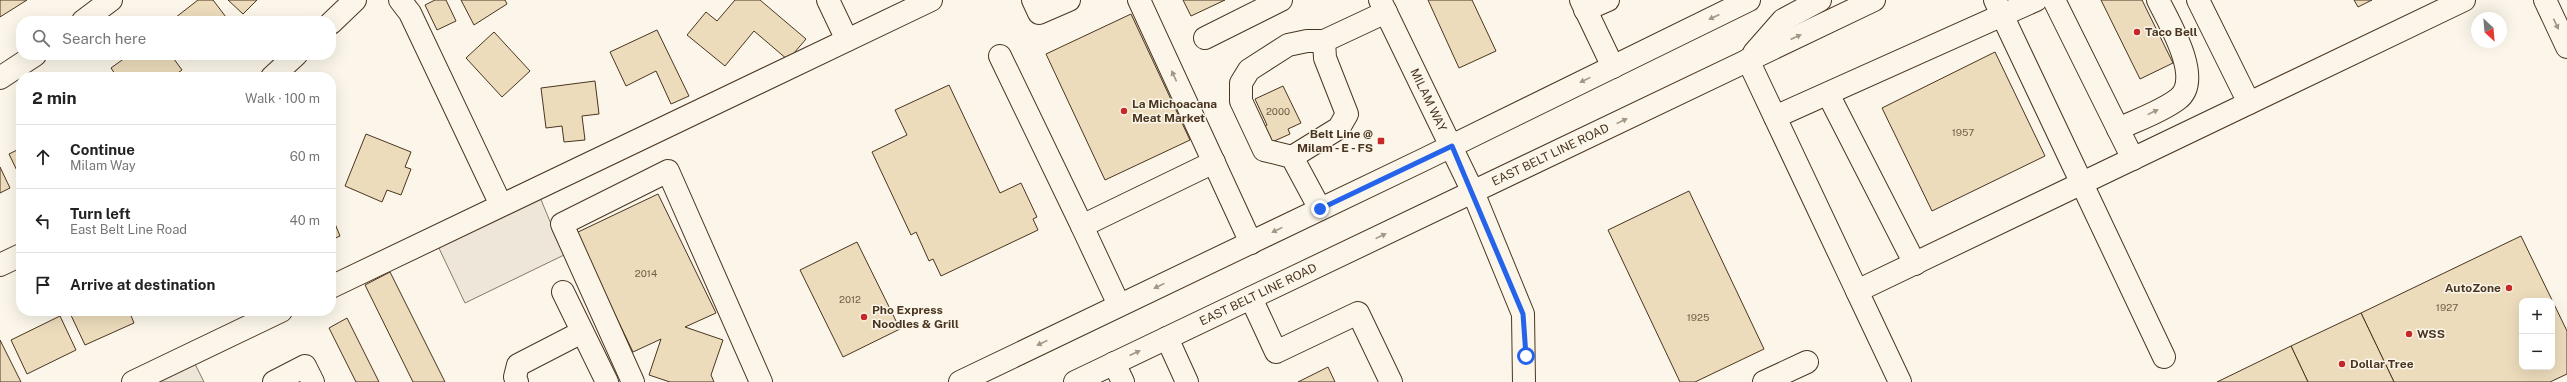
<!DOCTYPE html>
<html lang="en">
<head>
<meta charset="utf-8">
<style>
  :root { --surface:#fff; --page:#f2f2f2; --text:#222; --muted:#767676; --line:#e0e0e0 }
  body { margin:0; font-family:"Public Sans",sans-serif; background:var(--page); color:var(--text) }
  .controls { position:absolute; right:12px; bottom:12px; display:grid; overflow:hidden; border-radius:8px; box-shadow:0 4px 16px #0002 }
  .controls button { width:36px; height:36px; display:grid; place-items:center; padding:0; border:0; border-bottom:1px solid var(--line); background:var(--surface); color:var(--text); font:20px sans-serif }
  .compass { position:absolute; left:2471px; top:12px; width:36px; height:36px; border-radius:50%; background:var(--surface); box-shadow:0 4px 16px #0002; rotate:154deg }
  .stop { position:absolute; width:12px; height:12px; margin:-9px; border:3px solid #2563eb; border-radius:50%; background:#fff }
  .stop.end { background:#2563eb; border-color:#fff; box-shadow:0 1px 4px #0008 }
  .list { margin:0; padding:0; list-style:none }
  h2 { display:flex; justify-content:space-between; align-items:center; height:52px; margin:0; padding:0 16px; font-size:17px }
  h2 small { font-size:13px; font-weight:400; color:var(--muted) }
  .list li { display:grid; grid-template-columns:26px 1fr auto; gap:12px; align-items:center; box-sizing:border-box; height:64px; padding:0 16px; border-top:1px solid var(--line) }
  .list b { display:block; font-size:15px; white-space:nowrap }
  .list p { margin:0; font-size:13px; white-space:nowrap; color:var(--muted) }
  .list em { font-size:13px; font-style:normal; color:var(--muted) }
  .icon { flex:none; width:22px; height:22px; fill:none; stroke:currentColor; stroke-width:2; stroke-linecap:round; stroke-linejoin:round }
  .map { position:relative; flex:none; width:2567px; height:382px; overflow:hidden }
  .search { position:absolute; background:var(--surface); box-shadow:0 4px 16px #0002; left:16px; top:16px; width:320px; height:44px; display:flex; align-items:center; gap:10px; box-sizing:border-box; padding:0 14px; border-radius:16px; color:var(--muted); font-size:15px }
  .panel { position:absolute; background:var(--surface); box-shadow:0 4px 16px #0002; left:16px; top:72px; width:320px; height:244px; border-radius:16px }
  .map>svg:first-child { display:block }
</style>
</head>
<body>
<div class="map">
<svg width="2567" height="382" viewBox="0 0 2567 382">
  <rect width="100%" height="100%" fill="#fbf6e9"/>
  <g fill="#ede6d9" stroke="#887966">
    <path d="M 539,195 L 564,255 L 465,303 L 437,244 Z"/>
    <path d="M 193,360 L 204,382 L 147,382 Z"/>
  </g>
  <g fill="#ecdcbc" stroke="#4a3520" fill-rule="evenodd">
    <path d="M 0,0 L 27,0 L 0,17 Z"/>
    <path d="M 198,0 L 213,0 L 229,21 L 171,21 Z"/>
    <path d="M 228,0 L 257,0 L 243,14 Z"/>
    <path d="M 435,0 L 446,0 L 456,21 L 437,30 L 425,5 Z"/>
    <path d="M 461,0 L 505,0 L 507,4 L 474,25 Z"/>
    <path d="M 735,0 L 760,0 L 806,39 L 788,60 L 754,31 L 725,66 L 687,35 L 706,12 L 717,21 Z"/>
    <path d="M 1183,0 L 1225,0 L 1191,16 Z"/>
    <path d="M 1428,0 L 1472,0 L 1496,51 L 1459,68 Z"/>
    <path d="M 2101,0 L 2142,0 L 2173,63 L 2140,79 Z"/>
    <path d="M 2354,0 L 2372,0 L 2358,7 Z"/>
    <path d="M 1131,14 L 1190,140 L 1105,180 L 1046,54 Z"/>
    <path d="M 657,30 L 689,96 L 671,104 L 656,71 L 626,86 L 610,52 Z"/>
    <path d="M 494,32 L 530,71 L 502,97 L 466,58 Z"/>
    <path d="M 1995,52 L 2045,156 L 1932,211 L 1882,108 Z"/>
    <path d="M 129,55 L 171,55 L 182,70 L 172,77 L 117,77 L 111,68 Z"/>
    <path d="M 185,55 L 197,55 L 190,60 Z"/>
    <path d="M 595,81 L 599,114 L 582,116 L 585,140 L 564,142 L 562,126 L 546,128 L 541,88 Z"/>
    <path d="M 949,85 L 1000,193 L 1021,183 L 1037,217 L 1033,219 L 1038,230 L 941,276 L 933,259 L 929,261 L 916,232 L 911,235 L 872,152 L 907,135 L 895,110 Z"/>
    <path d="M 1283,86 L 1301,123 L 1288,129 L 1290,134 L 1272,142 L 1265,126 L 1267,125 L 1255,99 Z"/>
    <path d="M 366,134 L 411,152 L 405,167 L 411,169 L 401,195 L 387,190 L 382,202 L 345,186 Z"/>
    <path d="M 21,148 L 21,179 L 9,154 Z"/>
    <path d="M 0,167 L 10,188 L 0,193 Z"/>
    <path d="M 1689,191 L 1764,349 L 1695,382 L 1680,382 L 1608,230 Z"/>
    <path d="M 658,194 L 716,313 L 685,327 L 723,340 L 711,375 L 714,382 L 670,382 L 649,375 L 661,339 L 633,352 L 576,233 Z"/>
    <path d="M 331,214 L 340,236 L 331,240 Z"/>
    <path d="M 2521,236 L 2567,331 L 2567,374 L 2550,382 L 2394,382 L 2361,313 ZM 2522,301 L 2552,301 L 2552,367 L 2522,367 Z"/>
    <path d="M 857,242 L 900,329 L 843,357 L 800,270 Z"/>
    <path d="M 390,272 L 445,382 L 413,382 L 365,285 Z"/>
    <path d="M 69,311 L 129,311 L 134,323 L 85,345 Z"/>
    <path d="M 2361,313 L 2394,382 L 2308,382 L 2291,346 Z"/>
    <path d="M 60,316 L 76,350 L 27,374 L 11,340 Z"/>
    <path d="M 347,318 L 379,382 L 356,382 L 329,328 Z"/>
    <path d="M 0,340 L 21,382 L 0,382 Z"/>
    <path d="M 2291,346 L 2308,382 L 2217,382 Z"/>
    <path d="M 1328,367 L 1335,382 L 1298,382 Z"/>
  </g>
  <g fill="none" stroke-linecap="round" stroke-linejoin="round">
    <defs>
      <g id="minor">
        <path d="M 400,0 L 410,13 L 501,205"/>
        <path d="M 828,0 L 847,40"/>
        <path d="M 1033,0 L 1039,13 L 1069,0"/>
        <path d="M 1139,0 L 1251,243"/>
        <path id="s1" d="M 1380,0 L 1473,192 L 1523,314 L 1524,382"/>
        <path d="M 1581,0 L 1613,67"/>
        <path d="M 1995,0 L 2164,357"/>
        <path d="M 2054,0 L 2133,159"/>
        <path d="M 2198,0 L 2249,103"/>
        <path d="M 1585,10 L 1608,0"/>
        <path d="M 83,21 L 111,0"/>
        <path d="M 331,23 L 355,0"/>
        <path d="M 1205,38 L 1281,0"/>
        <path d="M 1000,56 L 1082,226"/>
        <path d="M 1748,60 L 1857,291 L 2464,0"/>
        <path d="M 272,77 L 296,55"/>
        <path d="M 0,78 L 35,55"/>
        <path d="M 1828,94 L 1915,264"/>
        <path d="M 1775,117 L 2036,0"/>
        <path d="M 2118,129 C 2137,120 2161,112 2178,99 C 2204,79 2168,21 2158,0"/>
        <path d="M 1292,157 L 1339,128 L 1347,114 L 1325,58 L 1324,41"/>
        <path d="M 1320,209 L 1292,157 L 1264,150 L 1241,101 L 1241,83 L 1249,70 L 1288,45 L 1307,41 L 1324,41 L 1386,12"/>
        <path d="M 0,265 L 21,255"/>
        <path d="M 331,287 L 931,0"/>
        <path d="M 1857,291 L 1900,382"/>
        <path d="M 563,292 L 607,382"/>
        <path d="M 1251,298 L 1276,352 L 1358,313 L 1391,382"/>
        <path d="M 1119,305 L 1082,226 L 1214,162"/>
        <path d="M 1167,338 L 1187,382"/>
        <path d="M 1114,363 L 1123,382"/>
        <path d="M 133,382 L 281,311"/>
        <path d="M 274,382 L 305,366 L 313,382"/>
        <path d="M 517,382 L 515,377 L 518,365 L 582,332"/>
        <path d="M 633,382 L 562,224 L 668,171 L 761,382"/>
        <path d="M 1764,382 L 1807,362"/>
      </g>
      <g id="major">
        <path d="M 2545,0 L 2567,47"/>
        <path d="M 1754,53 L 1783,20 L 1820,0"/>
        <path d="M 960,382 L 1425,159 L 1749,0"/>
        <path id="s2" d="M 1075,382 L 1874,0"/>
      </g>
    </defs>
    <use href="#minor" stroke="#4a3520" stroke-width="24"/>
    <use href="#major" stroke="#4a3520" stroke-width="24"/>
    <use href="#minor" stroke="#fbf6e9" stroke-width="22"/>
    <use href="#major" stroke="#fbf6e9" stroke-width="22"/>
  </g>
  <defs><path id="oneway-solid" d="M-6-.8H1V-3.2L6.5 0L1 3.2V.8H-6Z"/></defs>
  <g fill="#a29684">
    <use href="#oneway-solid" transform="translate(1714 17) rotate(155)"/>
    <use href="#oneway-solid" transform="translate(2556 24) rotate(65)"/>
    <use href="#oneway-solid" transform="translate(1796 37) rotate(-25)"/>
    <use href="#oneway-solid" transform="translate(1174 76) rotate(-115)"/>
    <use href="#oneway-solid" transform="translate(1585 80) rotate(154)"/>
    <use href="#oneway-solid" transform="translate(2153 112) rotate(-26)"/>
    <use href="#oneway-solid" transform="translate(1622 121) rotate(-26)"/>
    <use href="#oneway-solid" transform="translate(1277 230) rotate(154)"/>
    <use href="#oneway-solid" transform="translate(1381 236) rotate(-26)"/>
    <use href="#oneway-solid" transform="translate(1159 286) rotate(154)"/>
    <use href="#oneway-solid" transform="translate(1042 343) rotate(154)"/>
    <use href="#oneway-solid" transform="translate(1135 353) rotate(-25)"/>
  </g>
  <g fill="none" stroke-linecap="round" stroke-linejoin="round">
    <path stroke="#2563eb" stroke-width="5" d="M 1320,209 L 1452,146 L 1523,314 L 1526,356"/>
  </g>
  <g fill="#c62828" stroke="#fbf6e9" stroke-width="1.5">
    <circle cx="2137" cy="32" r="4"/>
    <circle cx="1124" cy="111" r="4"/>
    <rect x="1377" y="137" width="8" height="8" rx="2"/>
    <circle cx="2509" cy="288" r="4"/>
    <circle cx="864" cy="317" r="4"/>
    <circle cx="2409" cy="334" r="4"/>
    <circle cx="2342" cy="364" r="4"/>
  </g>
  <g text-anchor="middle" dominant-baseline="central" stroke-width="3" stroke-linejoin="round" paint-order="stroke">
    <g font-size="10" fill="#725f47">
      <text x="1278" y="111">2000</text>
      <text x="1963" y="132">1957</text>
      <text x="646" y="273">2014</text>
      <text x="850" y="299">2012</text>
      <text x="2447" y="307">1927</text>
      <text x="1698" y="317">1925</text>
    </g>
    <g font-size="12" font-weight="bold" fill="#4a3520" stroke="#fbf6e9" text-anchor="start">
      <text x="2145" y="32">Taco Bell</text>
      <text x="1132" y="104">La Michoacana<tspan x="1132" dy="14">Meat Market</tspan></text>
      <text x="1373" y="134" text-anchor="end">Belt Line @<tspan x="1373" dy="14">Milam - E - FS</tspan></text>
      <text x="2501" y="288" text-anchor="end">AutoZone</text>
      <text x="872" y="310">Pho Express<tspan x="872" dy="14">Noodles &amp; Grill</tspan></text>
      <text x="2417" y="334">WSS</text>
      <text x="2350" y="364">Dollar Tree</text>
    </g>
    <g font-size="12" fill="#4a3520" stroke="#fbf6e9">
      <text stroke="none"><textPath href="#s1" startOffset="111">MILAM WAY</textPath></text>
      <text stroke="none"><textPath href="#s2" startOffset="527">EAST BELT LINE ROAD</textPath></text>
      <text stroke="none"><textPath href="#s2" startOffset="203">EAST BELT LINE ROAD</textPath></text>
    </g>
  </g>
</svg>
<div class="controls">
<button>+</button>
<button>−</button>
</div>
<svg class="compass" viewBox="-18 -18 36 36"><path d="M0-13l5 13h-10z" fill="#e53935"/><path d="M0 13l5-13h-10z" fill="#767676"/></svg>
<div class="stop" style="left:1526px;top:356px"></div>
<div class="stop end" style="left:1320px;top:209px"></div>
<div class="search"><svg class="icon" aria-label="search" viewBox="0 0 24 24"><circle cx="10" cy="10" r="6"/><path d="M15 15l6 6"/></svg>Search here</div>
<section class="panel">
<h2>2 min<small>Walk · 100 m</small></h2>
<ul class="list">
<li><svg class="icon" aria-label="ahead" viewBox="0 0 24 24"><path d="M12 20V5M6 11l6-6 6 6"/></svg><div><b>Continue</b><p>Milam Way</p></div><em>60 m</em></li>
<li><svg class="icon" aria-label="left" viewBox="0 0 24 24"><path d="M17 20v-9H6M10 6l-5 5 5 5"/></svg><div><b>Turn left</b><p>East Belt Line Road</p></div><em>40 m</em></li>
<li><svg class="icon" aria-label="arrive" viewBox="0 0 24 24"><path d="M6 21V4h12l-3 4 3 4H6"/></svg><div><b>Arrive at destination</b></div></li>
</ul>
</section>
</div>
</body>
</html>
